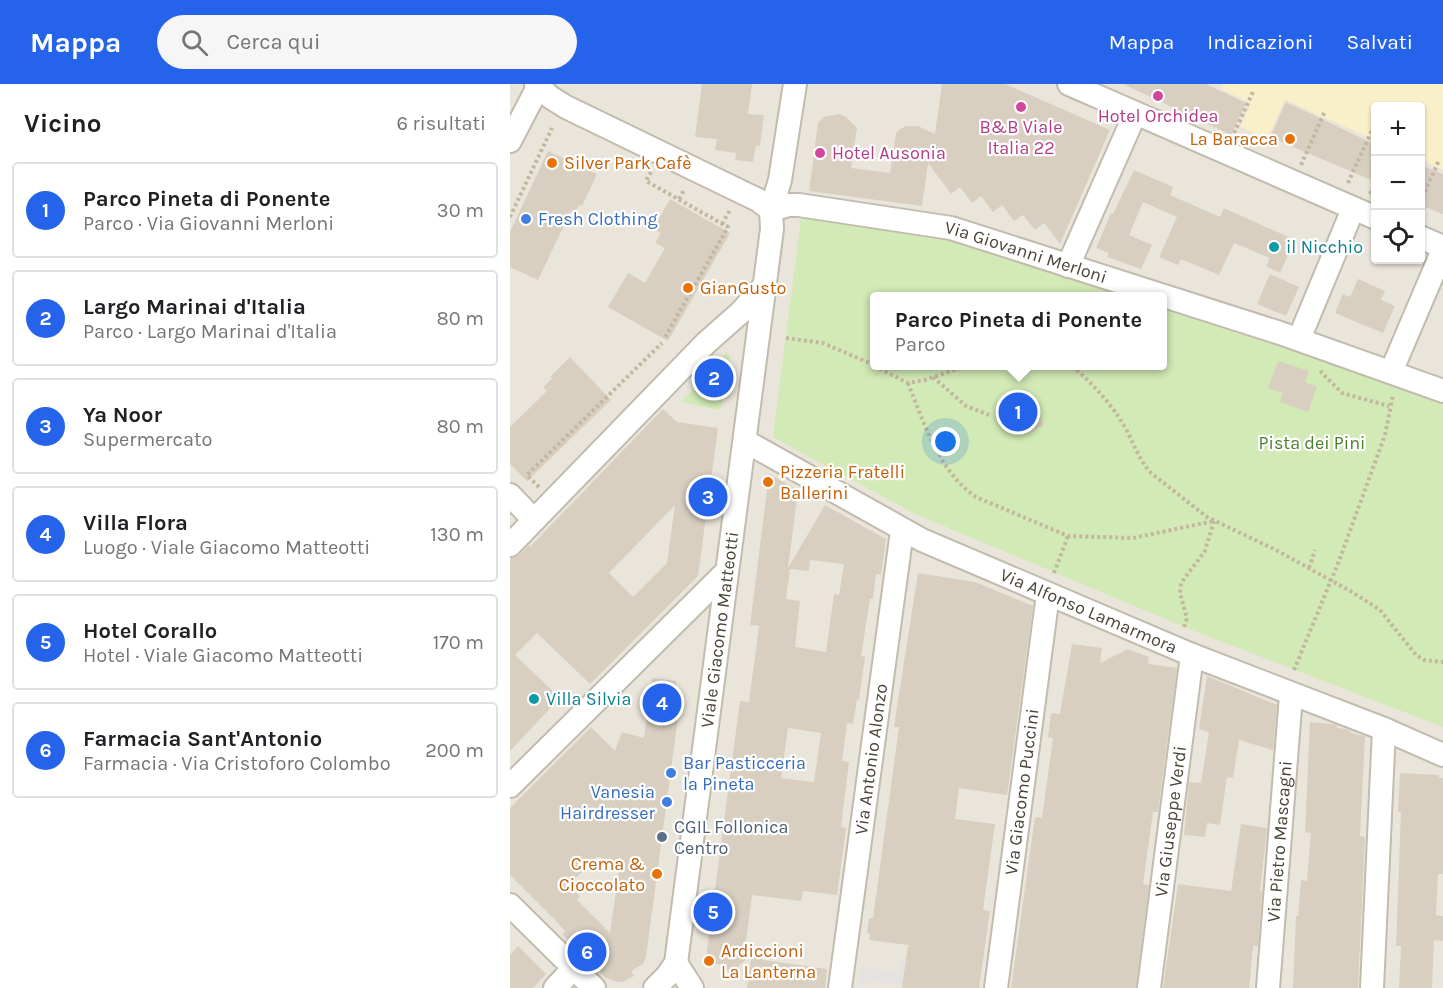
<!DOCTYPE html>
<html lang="it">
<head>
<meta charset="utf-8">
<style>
  :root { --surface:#fff; --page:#f6f6f6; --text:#202124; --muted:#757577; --line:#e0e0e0; --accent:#2563eb }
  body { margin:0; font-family:Karla,sans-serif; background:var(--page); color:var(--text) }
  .controls { position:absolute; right:18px; top:18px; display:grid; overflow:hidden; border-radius:6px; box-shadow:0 2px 4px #0004 }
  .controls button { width:54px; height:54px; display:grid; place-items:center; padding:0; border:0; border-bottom:2px solid var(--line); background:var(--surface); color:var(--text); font:30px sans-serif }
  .you { position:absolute; left:436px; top:358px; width:21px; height:21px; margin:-15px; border:4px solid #fff; border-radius:50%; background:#1a73e8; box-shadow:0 0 0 9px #1a73e833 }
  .badge { display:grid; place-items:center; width:39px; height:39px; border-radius:50%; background:var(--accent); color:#fff; font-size:20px; font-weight:700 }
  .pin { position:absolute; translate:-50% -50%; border:3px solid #fff; box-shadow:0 2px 6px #0006 }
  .popup { position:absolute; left:360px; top:208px; width:297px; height:78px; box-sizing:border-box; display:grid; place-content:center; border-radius:6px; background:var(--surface); filter:drop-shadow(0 2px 4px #0005); font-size:20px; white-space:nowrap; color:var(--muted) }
  .popup b { font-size:22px; color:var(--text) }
  .popup::after { content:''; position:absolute; left:50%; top:100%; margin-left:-12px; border:12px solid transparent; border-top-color:var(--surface) }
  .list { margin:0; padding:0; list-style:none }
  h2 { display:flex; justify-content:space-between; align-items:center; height:78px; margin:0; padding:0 24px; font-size:26px }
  h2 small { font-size:20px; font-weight:400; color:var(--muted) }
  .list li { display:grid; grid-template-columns:39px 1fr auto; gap:18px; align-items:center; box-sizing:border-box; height:96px; margin:0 12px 12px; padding:0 12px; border:2px solid var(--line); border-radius:6px }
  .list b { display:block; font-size:22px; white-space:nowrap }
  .list p { margin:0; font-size:20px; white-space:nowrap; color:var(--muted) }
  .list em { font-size:20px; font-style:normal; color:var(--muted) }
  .icon { flex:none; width:33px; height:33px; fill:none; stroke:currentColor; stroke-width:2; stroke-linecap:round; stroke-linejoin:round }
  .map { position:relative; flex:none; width:933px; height:904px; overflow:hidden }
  header { display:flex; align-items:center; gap:36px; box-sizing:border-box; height:84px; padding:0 30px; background:var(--accent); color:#fff }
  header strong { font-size:28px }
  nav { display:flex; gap:33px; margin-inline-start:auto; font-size:21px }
  .search { width:420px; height:54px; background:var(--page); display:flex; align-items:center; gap:15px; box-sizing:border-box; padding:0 21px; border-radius:33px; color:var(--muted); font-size:22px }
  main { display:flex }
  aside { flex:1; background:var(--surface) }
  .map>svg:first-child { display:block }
</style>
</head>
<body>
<header>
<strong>Mappa</strong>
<div class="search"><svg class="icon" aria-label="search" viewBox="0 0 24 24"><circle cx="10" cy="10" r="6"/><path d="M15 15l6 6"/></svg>Cerca qui</div>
<nav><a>Mappa</a><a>Indicazioni</a><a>Salvati</a></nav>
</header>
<main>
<aside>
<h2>Vicino<small>6 risultati</small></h2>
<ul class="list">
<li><span class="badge">1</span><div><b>Parco Pineta di Ponente</b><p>Parco · Via Giovanni Merloni</p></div><em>30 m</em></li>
<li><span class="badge">2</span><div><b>Largo Marinai d'Italia</b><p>Parco · Largo Marinai d'Italia</p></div><em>80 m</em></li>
<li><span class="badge">3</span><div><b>Ya Noor</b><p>Supermercato</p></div><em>80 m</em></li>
<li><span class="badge">4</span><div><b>Villa Flora</b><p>Luogo · Viale Giacomo Matteotti</p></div><em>130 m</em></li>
<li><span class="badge">5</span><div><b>Hotel Corallo</b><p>Hotel · Viale Giacomo Matteotti</p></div><em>170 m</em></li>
<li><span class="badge">6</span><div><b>Farmacia Sant'Antonio</b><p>Farmacia · Via Cristoforo Colombo</p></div><em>200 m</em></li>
</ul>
</aside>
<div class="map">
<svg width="933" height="904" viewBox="0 0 933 904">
  <rect width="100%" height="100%" fill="#f6f3ec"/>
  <path fill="#eae5da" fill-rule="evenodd" d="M 0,0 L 933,0 L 933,904 L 0,904 ZM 866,22 L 910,22 L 910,176 L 866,176 ZM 364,212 L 652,212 L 652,282 L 364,282 Z"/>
  <g fill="#d2eab5">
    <path d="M 291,134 L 428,153 L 613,212 L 364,212 L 364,282 L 652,282 L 652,225 L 803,273 L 933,320 L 933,643 L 679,545 L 403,429 L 263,353 Z"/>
    <path d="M 216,269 L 220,271 L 211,326 L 171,318 Z"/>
  </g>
  <path fill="#f9efc9" d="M 714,0 L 933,0 L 933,86 L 911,76 L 910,22 L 866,22 L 865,56 L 775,16 L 757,54 L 730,43 L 741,19 L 711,5 Z"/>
  <path fill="#e5e3e0" d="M 391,873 L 472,884 L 469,904 L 417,904 L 357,896 L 355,903 L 348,902 L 350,883 L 389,888 Z"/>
  <g fill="#d8cfc1" fill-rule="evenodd">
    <path d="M 192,0 L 242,0 L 238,30 L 254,31 L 250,62 L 246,61 L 243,78 L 225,76 L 226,69 L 205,66 L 207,55 L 185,53 Z"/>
    <path d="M 432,0 L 495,0 L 600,46 L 550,160 L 534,139 L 525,146 L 513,131 L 504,137 L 492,121 L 483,128 L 471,112 L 462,119 L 450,103 L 441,110 L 418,79 L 412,122 L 299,107 L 308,39 L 314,33 L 329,30 L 336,33 L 347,44 L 341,84 L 380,89 L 386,49 L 390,45 L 396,42 L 408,42 L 425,50 Z"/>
    <path d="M 613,0 L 696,0 L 736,19 L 721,51 Z"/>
    <path d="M 776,18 L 866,61 L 866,98 L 760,53 Z"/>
    <path d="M 38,67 L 87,90 L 72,122 L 69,121 L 65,129 L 61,127 L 28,196 L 0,183 L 0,148 Z"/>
    <path d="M 910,81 L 933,90 L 933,130 L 910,121 Z"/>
    <path d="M 624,86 L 663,103 L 660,111 L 710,133 L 714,124 L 785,156 L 770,189 L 756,182 L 760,174 L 724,159 L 709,191 L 671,175 L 668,181 L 649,173 L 667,133 L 633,118 L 619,151 L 642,161 L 631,185 L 597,173 L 599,169 L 586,164 L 601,129 L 603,130 Z"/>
    <path d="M 160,115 L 220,149 L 158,257 L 98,223 L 118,189 L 135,199 L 155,164 L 145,159 L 151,149 L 143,145 Z"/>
    <path d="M 760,190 L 789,203 L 776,232 L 747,220 Z"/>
    <path d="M 848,195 L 875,207 L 871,216 L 885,222 L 873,249 L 825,229 L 833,210 L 840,213 Z"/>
    <path d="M 60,273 L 101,316 L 17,397 L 0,380 L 0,343 L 37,307 L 33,303 L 42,295 L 40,293 Z"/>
    <path d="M 768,277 L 799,287 L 795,298 L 807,303 L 798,328 L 770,318 L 773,309 L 758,304 Z"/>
    <path d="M 524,321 L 534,341 L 516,350 L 513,346 L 505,350 L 497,335 Z"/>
    <path d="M 153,325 L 167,338 L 208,344 L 188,492 L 80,600 L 27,549 L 5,571 L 50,614 L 0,667 L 0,474 L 9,471 L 19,461 L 20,463 ZM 165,421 L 157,479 L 123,513 L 99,489 Z"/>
    <path d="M 259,390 L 288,406 L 278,484 L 315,421 L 376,455 L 371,491 L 366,490 L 363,515 L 360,515 L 351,572 L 355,573 L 349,616 L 347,615 L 343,640 L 337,639 L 332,677 L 339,678 L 331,743 L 336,744 L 327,811 L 293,807 L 291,817 L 242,811 L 236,858 L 253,876 L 317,885 L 315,904 L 237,904 L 242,870 L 220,890 L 211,880 L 202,880 L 196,874 L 230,617 L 239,618 L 249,542 L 240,541 ZM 300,476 L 334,480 L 329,511 L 324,510 L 316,568 L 285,563 L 290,517 L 276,515 L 280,485 L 299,487 ZM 278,644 L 311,649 L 304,698 L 271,694 Z"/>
    <path d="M 408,489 L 465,498 L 523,522 L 497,711 L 449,704 L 445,735 L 485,740 L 473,826 L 480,827 L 469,904 L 392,904 L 398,861 L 359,856 L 360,850 L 357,849 L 359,834 L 363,834 L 389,643 L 384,643 L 387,623 Z"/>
    <path d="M 562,560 L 592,564 L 590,579 L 618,565 L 639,573 L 638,580 L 667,584 L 648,728 L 643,728 L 633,800 L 639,801 L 626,904 L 501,904 L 525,733 L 532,734 L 543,654 L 538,653 L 541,629 L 550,630 Z"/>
    <path d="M 697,592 L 767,621 L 763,666 L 729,656 L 723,694 L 717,693 L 710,741 L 697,739 L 695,753 L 674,751 L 679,698 L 691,699 L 699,648 L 689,645 Z"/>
    <path d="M 142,594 L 166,597 L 165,626 L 169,626 L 136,873 L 133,880 L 121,887 L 124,892 L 112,898 L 107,898 L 96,894 L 52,850 L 55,847 L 45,836 L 0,791 L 0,724 L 81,643 L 105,667 L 112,648 L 134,654 ZM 87,773 L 106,777 L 111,773 L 100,849 L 67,816 L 70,812 L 58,802 Z"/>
    <path d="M 800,638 L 823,640 L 827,641 L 827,644 L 836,645 L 841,647 L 841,649 L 855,652 L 850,752 L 855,753 L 848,904 L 783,904 L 786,832 L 788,832 L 791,796 L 797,797 L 801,749 L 795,748 Z"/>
    <path d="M 890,689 L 929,691 L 929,694 L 933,694 L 933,790 L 928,790 L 926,831 L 933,832 L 933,857 L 924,856 L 922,904 L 889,904 L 891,862 L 886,862 L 891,728 L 888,728 Z"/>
    <path d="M 731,740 L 757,744 L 750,807 L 752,807 L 748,862 L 743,862 L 739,904 L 653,904 L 668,800 L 721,807 Z"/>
    <path d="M 8,862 L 36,890 L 23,904 L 0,904 L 0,871 Z"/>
  </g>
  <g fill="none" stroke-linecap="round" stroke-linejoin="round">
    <defs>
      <g id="street">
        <path d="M 26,0 L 40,13 L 56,23 L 248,116 L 261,126"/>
        <path d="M 559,0 L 866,134"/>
        <path d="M 0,57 L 28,3"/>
        <path id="s1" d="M 261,126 L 279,121 L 289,121 L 441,144 L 770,249 L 933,307"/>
        <path d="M 910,153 L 933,163"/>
        <path d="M 558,182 L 625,30"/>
        <path d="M 789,255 L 843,125"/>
        <path d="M 881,288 L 933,166"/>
        <path id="s2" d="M 235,357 L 412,456 L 682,571 L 874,645 L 933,671"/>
        <path d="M 0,411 L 24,436"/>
        <path d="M 0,461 L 196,259 L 231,228 L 254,202"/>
        <path d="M 0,702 L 217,487"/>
        <path d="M 0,821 L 84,904"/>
        <path d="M 166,879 L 182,904"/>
        <path d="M 45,904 L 64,884"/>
        <path id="s3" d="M 145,904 L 157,892 L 166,879 L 262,145 L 261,126 L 270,96 L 285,0"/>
        <path id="s4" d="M 330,904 L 392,447"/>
        <path id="s5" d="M 486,904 L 538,510"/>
        <path id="s6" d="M 639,904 L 682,571"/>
        <path id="s7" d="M 758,904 L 781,611"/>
        <path d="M 862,904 L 874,645"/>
      </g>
    </defs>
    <use href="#street" stroke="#c2bbae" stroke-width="26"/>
    <g stroke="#c4b79f" stroke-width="4" stroke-dasharray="3 3" stroke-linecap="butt">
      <path d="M 724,49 L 743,8"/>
      <path d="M 791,81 L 815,27"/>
      <path d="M 141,88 L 136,97 L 218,143 L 154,255"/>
      <path d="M 838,99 L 862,46"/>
      <path d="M 860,110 L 866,97"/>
      <path d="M 169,115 L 174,106"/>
      <path d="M 910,119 L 929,76"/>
      <path d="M 0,133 L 42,44"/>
      <path d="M 212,140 L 220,126"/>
      <path d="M 276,254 L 313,259 L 364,281"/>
      <path d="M 364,282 L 398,299 L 415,296 L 456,282"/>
      <path d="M 562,282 C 584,301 601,319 616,345 C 624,360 629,376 641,389 L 697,433 L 766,466 L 842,508 L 870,526 L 906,571 L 914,576 L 933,578"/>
      <path d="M 810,287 L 832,309 L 879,322"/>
      <path d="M 423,293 L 456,322 L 479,331"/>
      <path d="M 398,299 C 414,339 429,388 466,413 L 558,452 L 623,454 L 704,437"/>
      <path d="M 29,403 L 17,391 L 152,259"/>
      <path d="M 799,484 L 805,466"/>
      <path d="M 544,489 L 558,452"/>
      <path d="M 674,543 L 677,534 L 670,509 L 671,499 L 695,467 L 704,437"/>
      <path d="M 784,586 L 829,477 L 875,351 L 883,311"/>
    </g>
    <use href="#street" stroke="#fff" stroke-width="22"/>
  </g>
  <g fill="#d1479c" stroke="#fff" stroke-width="2">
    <circle cx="648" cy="12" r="6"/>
    <circle cx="511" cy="23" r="6"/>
    <circle cx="310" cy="69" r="6"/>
  </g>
  <g fill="#e8710a" stroke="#fff" stroke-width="2">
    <circle cx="780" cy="55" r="6"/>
    <circle cx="42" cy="79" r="6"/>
    <circle cx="178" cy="204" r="6"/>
    <circle cx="258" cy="398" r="6"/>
    <circle cx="147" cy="790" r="6"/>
    <circle cx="199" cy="877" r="6"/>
  </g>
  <g fill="#3f7fe0" stroke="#fff" stroke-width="2">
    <circle cx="16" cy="135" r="6"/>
    <circle cx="161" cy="689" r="6"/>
    <circle cx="157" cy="718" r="6"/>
  </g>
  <g fill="#0f9aa8" stroke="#fff" stroke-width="2">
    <circle cx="764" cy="163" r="6"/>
    <circle cx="24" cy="615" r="6"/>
  </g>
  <circle fill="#5c6f8a" stroke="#fff" stroke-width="2" cx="152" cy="753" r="6"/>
  <g text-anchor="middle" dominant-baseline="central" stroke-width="4.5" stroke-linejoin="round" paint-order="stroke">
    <g font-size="18" fill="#b23c85" stroke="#fff">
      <text x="648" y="32">Hotel Orchidea</text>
      <text x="511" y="43">B&amp;B Viale<tspan x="511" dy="21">Italia 22</tspan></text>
      <text x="322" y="69" text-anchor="start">Hotel Ausonia</text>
    </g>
    <g font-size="18" fill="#c56008" stroke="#fff" text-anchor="start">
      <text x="768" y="55" text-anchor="end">La Baracca</text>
      <text x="54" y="79">Silver Park Cafè</text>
      <text x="190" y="204">GianGusto</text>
      <text x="270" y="388">Pizzeria Fratelli<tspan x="270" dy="21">Ballerini</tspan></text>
      <text x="135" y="780" text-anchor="end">Crema &amp;<tspan x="135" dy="21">Cioccolato</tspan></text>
      <text x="211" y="867">Ardiccioni<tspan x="211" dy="21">La Lanterna</tspan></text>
    </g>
    <g font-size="18" fill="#366cbe" stroke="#fff" text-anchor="start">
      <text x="28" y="135">Fresh Clothing</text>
      <text x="173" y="679">Bar Pasticceria<tspan x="173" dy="21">la Pineta</tspan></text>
      <text x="145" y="708" text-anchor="end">Vanesia<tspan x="145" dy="21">Hairdresser</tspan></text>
    </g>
    <g font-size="18" fill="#0d838f" stroke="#fff" text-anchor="start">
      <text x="776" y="163">il Nicchio</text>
      <text x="36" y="615">Villa Silvia</text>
    </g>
    <g font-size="18" fill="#4b4439" stroke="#fff">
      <text stroke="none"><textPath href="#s1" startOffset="261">Via Giovanni Merloni</textPath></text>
      <text stroke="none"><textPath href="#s2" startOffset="384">Via Alfonso Lamarmora</textPath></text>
      <text stroke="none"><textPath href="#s3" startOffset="369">Viale Giacomo Matteotti</textPath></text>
      <text stroke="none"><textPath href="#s4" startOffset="231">Via Antonio Alonzo</textPath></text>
      <text stroke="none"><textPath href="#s5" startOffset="198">Via Giacomo Puccini</textPath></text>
      <text stroke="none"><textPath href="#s6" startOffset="168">Via Giuseppe Verdi</textPath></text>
      <text stroke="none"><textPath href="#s7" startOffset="147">Via Pietro Mascagni</textPath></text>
    </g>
    <g font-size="18" fill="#4a7f2a" stroke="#fff">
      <text x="802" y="359">Pista dei Pini</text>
    </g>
    <g font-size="18" fill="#4e5e75" stroke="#fff" text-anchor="start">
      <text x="164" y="743">CGIL Follonica<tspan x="164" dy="21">Centro</tspan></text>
    </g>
  </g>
</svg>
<div class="controls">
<button>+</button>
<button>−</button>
<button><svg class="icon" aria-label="locate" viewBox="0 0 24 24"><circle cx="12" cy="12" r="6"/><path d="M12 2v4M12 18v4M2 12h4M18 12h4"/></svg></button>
</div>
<div class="you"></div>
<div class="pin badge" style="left:508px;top:328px">1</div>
<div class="popup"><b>Parco Pineta di Ponente</b>Parco</div>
<div class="pin badge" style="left:204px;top:294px">2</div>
<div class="pin badge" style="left:198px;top:413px">3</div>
<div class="pin badge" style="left:152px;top:619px">4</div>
<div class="pin badge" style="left:203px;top:828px">5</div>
<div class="pin badge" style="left:77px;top:868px">6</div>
</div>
</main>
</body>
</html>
